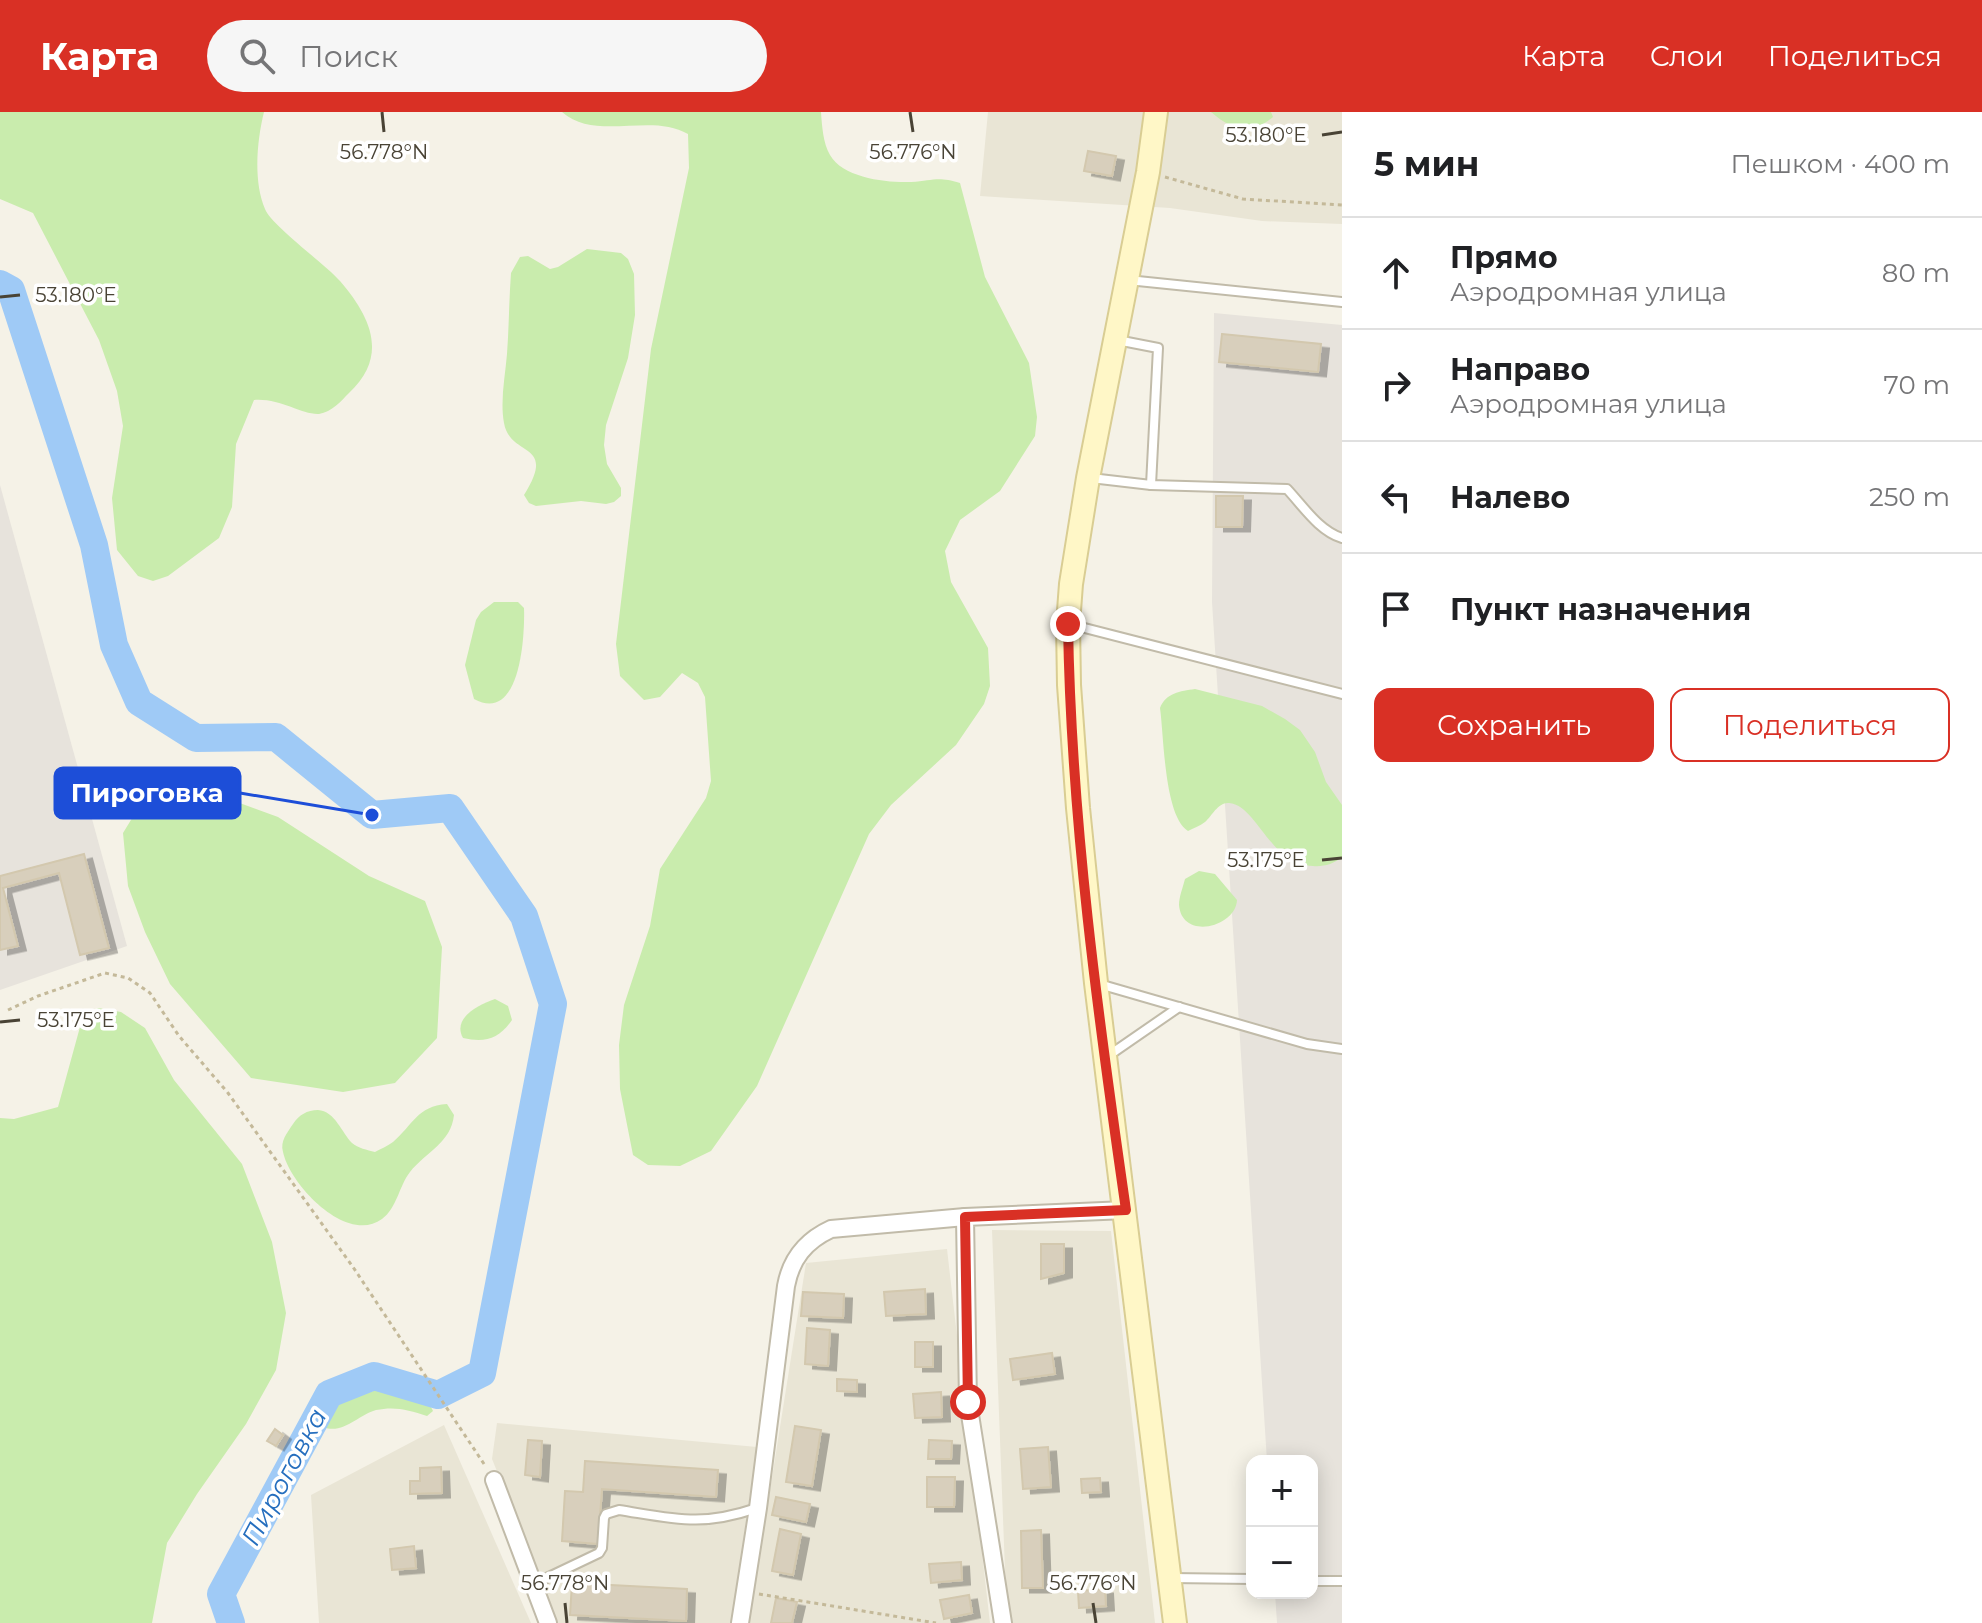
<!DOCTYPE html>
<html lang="ru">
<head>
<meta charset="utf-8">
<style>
  :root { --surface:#fff; --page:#f6f6f6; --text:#202124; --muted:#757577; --line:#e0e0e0; --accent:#d93025 }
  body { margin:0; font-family:Montserrat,sans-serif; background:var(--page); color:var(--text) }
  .controls { position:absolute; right:24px; bottom:24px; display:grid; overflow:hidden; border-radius:16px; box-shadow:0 4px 20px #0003 }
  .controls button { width:72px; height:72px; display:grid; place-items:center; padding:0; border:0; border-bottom:2px solid var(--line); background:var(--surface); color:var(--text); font:40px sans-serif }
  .stop { position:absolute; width:24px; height:24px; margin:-18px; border:6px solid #d93025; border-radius:50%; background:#fff }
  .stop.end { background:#d93025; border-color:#fff; box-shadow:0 2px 8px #0008 }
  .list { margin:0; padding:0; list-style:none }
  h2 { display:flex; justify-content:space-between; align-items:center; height:104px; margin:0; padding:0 32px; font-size:34px }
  h2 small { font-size:26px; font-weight:400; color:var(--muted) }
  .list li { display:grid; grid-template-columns:52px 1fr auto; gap:24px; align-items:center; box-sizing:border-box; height:112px; padding:0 32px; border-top:2px solid var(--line) }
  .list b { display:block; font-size:30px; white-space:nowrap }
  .list p { margin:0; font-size:26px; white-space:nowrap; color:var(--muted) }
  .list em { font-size:26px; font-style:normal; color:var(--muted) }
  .actions { display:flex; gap:16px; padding:24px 32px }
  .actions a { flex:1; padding:18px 0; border:2px solid var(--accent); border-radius:16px; text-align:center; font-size:28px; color:var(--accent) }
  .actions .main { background:var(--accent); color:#fff }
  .icon { flex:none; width:44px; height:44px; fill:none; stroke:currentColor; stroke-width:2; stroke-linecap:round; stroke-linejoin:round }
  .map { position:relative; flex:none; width:1342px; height:1511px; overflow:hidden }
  header { display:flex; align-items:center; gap:48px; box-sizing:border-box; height:112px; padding:0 40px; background:var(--accent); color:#fff }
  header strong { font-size:38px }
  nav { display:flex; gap:44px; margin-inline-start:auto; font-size:28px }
  .search { width:560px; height:72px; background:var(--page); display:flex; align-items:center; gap:20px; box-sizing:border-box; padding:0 28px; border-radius:44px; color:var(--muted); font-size:30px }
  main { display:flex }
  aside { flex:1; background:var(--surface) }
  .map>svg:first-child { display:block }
</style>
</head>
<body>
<header>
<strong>Карта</strong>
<div class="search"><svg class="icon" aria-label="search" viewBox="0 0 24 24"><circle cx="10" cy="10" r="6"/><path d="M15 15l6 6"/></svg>Поиск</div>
<nav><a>Карта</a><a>Слои</a><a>Поделиться</a></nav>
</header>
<main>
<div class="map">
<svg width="1342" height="1511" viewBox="0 0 1342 1511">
  <defs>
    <filter id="shadow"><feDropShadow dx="8" dy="4.5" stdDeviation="0" flood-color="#0004"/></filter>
  </defs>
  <rect width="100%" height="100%" fill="#f5f2e7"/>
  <g fill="#e9e5d5">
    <path d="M 988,0 L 1342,0 L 1342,112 L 1262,109 L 1170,96 L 980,84 Z"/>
    <path d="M 992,1118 L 1111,1119 L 1155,1511 L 1007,1511 Z"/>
    <path d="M 947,1137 L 990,1511 L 749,1511 L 806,1151 Z"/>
    <path d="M 497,1311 L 757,1335 L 732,1506 L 734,1511 L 554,1511 L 554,1499 L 492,1347 Z"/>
    <path d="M 444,1313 L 531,1511 L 319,1511 L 311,1383 Z"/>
  </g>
  <g fill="#e7e3dc">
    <path d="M 1214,201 L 1342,213 L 1342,1511 L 1277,1511 L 1275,1481 L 1312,1481 L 1312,1349 L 1267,1349 L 1212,490 Z"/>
    <path d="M 0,373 L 127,834 L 0,878 Z"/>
  </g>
  <g fill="#c9ecad">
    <path d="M 0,0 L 264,0 C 257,28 253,69 265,97 C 271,113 325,152 340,169 C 371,205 389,244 349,281 C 341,289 332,300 319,302 C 302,303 280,286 254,288 L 236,332 L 232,395 L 219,426 L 168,464 L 153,469 L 138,464 L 117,438 L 112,386 L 123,314 L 117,279 L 99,228 L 33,101 L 0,87 Z"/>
    <path d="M 562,0 L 821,0 C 822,14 823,31 830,43 C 843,66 887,71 911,70 C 933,69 937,64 960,71 L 985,165 L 1029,251 L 1037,305 L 1035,324 L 1000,379 L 960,408 L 945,439 L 951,470 L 988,536 L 990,574 L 984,592 L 956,633 L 891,693 L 869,722 L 757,974 L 711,1039 L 680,1054 L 648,1053 L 633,1043 L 620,977 L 619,933 L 624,893 L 650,814 L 660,757 L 706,686 L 711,669 L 705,585 L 698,571 L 682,561 L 660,585 L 644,588 L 620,564 L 616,532 L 651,237 L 689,56 L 688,22 C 651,0 596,30 562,0 Z"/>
    <path d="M 1211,0 L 1271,0 L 1273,5 C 1250,24 1233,19 1211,0 Z"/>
    <path d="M 587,137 L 621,141 L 628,147 L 634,162 L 635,203 L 628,246 L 606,313 L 604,333 L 607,352 L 621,376 L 621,384 L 614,390 L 606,392 L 581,389 L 536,394 L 529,391 L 524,383 C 558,329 510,346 504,311 C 500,289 505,265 507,242 C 509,215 509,188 511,161 L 520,145 L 528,144 L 550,157 L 558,155 Z"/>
    <path d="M 494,490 L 518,490 L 524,496 C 525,521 521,613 474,587 L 465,553 L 476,508 L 481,500 Z"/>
    <path d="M 1195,577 L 1262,594 L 1285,607 L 1300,618 L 1315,640 L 1326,670 L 1342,693 L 1342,745 C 1334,752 1323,755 1313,754 C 1268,751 1258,694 1229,691 C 1218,690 1212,704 1205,710 C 1200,714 1193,716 1188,719 C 1164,704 1164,624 1160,596 C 1166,581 1180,579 1195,577 Z"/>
    <path d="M 180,669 L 278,705 L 369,764 L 425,789 L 442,835 L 437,926 L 395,971 L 343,980 L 251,966 L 170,872 L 145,820 L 128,774 L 123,721 L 145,685 Z"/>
    <path d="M 1199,759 L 1215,762 L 1237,788 C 1236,815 1182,829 1179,793 C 1179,785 1183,775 1185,767 Z"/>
    <path d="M 495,887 L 508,894 L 512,908 C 499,927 485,931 463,926 C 452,906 478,893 495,887 Z"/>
    <path d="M 98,896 L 121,900 L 145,916 L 174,968 L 242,1052 L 272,1130 L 286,1201 L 276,1258 L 246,1312 L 197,1382 L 167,1431 L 152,1511 L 0,1511 L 0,1006 L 14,1007 L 58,995 L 80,915 Z"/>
    <path d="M 447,992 L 454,1003 C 451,1031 426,1040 410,1060 C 399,1074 397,1096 382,1107 C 347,1133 290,1073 283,1040 C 280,1029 287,1021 293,1012 C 299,1003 307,998 318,998 C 335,999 342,1021 352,1031 C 358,1036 367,1038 375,1040 C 380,1037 388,1034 393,1030 C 413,1013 417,994 447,992 Z"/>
    <path d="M 386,1277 C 403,1280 426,1281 433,1299 L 427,1304 C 409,1298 395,1294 376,1298 C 358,1303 343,1323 323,1315 C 329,1285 360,1281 386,1277 Z"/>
  </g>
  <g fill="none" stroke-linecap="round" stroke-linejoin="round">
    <path stroke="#9fcaf6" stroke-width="28" d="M 0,172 L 11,178 L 94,433 L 114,533 L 139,590 L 196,626 L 276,625 L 372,703 L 450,696 L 524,804 L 553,892 L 482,1261 L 438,1283 L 374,1264 L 329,1282 L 221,1482 L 231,1511"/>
  </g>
  <g fill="#d8cfbc" stroke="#d3c8ae" stroke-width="2" filter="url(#shadow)">
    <path d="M 1088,39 L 1116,44 L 1112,64 L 1084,59 Z"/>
    <path d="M 1222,222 L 1321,232 L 1318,260 L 1219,250 Z"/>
    <path d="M 1216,384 L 1243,384 L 1242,415 L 1216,415 Z"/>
    <path d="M 84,742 L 109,836 L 80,843 L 59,761 L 3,776 L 18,834 L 0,838 L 0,764 Z"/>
    <path d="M 1041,1132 L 1064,1132 L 1064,1161 L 1041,1167 Z"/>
    <path d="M 925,1177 L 926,1202 L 886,1204 L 884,1180 Z"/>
    <path d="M 803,1180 L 844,1182 L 843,1206 L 801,1204 Z"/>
    <path d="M 807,1216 L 830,1218 L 828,1254 L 805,1252 Z"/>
    <rect x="915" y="1230" width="18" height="25"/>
    <path d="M 1052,1241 L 1055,1262 L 1013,1268 L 1010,1247 Z"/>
    <path d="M 837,1267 L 857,1268 L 857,1280 L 837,1279 Z"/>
    <path d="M 941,1280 L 942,1305 L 915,1306 L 913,1282 Z"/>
    <path d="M 795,1314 L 821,1318 L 812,1374 L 786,1370 Z"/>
    <path d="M 275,1317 L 283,1323 L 276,1334 L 267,1329 Z"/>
    <path d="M 528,1328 L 542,1329 L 540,1365 L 525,1363 Z"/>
    <path d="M 929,1328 L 952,1329 L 951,1347 L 928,1347 Z"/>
    <path d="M 1048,1335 L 1051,1375 L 1023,1377 L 1020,1337 Z"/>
    <path d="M 585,1349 L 718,1358 L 716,1385 L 602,1377 L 598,1432 L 562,1429 L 565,1379 L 583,1380 Z"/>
    <path d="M 441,1355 L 442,1381 L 410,1382 L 410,1369 L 420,1369 L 420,1356 Z"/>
    <path d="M 927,1365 L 955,1365 L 954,1395 L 927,1395 Z"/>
    <path d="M 1100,1366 L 1101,1380 L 1082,1381 L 1081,1367 Z"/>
    <path d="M 776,1385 L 810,1392 L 806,1410 L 772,1403 Z"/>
    <path d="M 780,1417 L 801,1422 L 793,1463 L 772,1459 Z"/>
    <path d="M 1041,1418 L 1043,1476 L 1022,1476 L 1021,1419 Z"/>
    <path d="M 414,1434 L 416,1456 L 392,1458 L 390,1437 Z"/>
    <path d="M 961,1450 L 962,1468 L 931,1471 L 929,1452 Z"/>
    <path d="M 572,1471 L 687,1477 L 686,1509 L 570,1503 Z"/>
    <path d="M 1105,1477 L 1106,1494 L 1079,1496 L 1078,1479 Z"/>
    <path d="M 969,1483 L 972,1501 L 944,1507 L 940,1488 Z"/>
    <path d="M 776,1486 L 797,1490 L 792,1511 L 771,1511 Z"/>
  </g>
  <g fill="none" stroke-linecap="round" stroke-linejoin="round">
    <defs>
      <g id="lane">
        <path d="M 1128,168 L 1342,190"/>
        <path d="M 1117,228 L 1158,236 L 1151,373"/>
        <path d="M 1091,366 L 1151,373 L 1287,377 C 1303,394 1319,419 1342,426"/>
        <path d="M 1069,512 L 1342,582"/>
        <path d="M 1099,872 L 1307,932 L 1342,937"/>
        <path d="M 1108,944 L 1179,895"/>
        <path d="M 1171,1466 L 1252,1467"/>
        <path d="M 1312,1469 L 1342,1469"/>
        <path d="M 534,1472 L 599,1441 L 602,1436 L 604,1406 L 606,1402 L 619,1398 C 676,1407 701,1415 757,1396"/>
      </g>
      <g id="street">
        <path d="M 494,1368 L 548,1511"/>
        <path d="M 740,1511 L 758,1396 L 786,1174 C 791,1147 805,1129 831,1117 L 965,1105"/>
        <path d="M 1003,1511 L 968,1290 L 965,1105 L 1126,1098"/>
      </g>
      <path id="secondary" d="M 1156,0 L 1148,60 L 1088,366 L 1071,472 L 1068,512 L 1069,573 L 1078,696 L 1096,871 L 1175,1511"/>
    </defs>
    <use href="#lane" stroke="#c1bba9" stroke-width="12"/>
    <use href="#street" stroke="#c1bba9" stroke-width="20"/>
    <use href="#secondary" stroke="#d9cd93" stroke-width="26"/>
    <g stroke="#c4b999" stroke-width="3" stroke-dasharray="4 4" stroke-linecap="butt">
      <path d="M 1165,65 L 1243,87 L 1342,93"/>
      <path d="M 8,898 L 38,884 L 105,861 L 128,866 L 150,881 L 179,924 L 228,981 L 353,1155 L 486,1355"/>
      <path d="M 759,1482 L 936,1511"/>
    </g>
    <use href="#lane" stroke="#fff" stroke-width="8"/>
    <use href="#street" stroke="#fff" stroke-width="16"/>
    <use href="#secondary" stroke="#fff7c7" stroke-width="22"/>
  </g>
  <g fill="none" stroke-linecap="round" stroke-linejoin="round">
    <path stroke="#d93025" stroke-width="10" d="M 968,1290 L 965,1105 L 1126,1098 C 1098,904 1071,708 1068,512"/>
  </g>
  <path fill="none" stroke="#494335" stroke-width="3" d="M 382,0 L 384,20M 910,0 L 913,20M 1322,23 L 1342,20M 0,185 L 20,183M 1322,748 L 1342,746M 0,910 L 20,908M 565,1491 L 567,1511M 1093,1491 L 1096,1511"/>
  <g text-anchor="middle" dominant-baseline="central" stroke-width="7" stroke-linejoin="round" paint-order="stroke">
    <g font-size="26" font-style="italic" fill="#256ebe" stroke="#fff">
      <text transform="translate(284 1365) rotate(-62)">Пироговка</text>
    </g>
  </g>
  <g font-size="20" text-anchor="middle" fill="#494335" stroke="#fff" stroke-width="7" stroke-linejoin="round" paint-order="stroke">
    <text x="1266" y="30">53.180°E</text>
    <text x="384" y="47">56.778°N</text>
    <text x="913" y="47">56.776°N</text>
    <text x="76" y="190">53.180°E</text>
    <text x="1266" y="755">53.175°E</text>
    <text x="76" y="915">53.175°E</text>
    <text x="565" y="1478">56.778°N</text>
    <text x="1093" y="1478">56.776°N</text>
  </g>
  <path fill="none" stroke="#1d4ed8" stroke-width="3" d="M372 703L240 681"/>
  <circle fill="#1d4ed8" stroke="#fff" stroke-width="3" cx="372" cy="703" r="8"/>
  <rect fill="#1d4ed8" stroke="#1d4ed8" stroke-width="3" x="55" y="656" width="185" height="50" rx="8"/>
  <g font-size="26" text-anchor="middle" font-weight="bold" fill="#fff">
    <text x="147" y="690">Пироговка</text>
  </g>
</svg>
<div class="controls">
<button>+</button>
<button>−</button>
</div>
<div class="stop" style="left:968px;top:1290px"></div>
<div class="stop end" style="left:1068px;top:512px"></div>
</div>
<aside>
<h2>5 мин<small>Пешком · 400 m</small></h2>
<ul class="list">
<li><svg class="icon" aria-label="ahead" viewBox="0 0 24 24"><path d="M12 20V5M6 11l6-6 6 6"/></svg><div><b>Прямо</b><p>Аэродромная улица</p></div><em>80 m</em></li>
<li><svg class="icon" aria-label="right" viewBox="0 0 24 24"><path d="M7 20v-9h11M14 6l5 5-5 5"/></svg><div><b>Направо</b><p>Аэродромная улица</p></div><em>70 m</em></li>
<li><svg class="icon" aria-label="left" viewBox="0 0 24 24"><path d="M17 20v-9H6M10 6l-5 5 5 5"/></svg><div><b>Налево</b></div><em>250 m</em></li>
<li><svg class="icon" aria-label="arrive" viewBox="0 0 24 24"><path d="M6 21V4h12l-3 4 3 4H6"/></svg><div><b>Пункт назначения</b></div></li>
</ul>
<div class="actions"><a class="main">Сохранить</a><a>Поделиться</a></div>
</aside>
</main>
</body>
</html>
